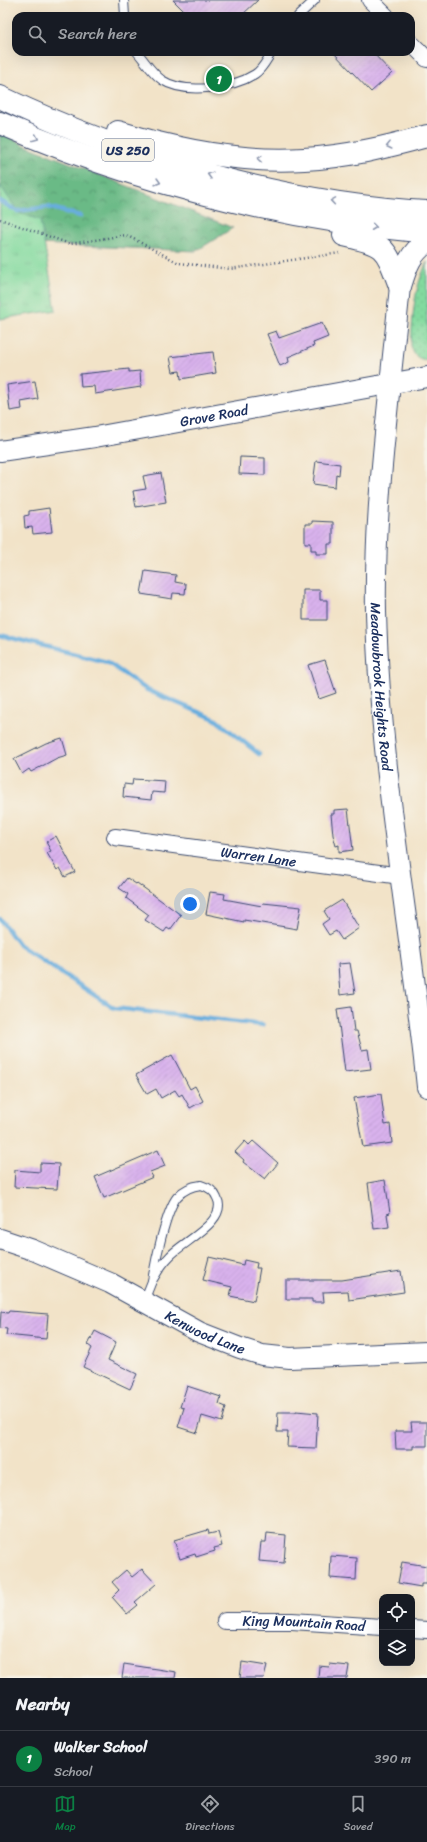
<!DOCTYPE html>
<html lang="en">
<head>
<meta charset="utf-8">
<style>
  :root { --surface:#171b24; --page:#242831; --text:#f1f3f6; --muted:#9ea1a6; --line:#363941; --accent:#0b8043 }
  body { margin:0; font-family:Sriracha,sans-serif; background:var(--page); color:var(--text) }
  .controls { position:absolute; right:12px; bottom:12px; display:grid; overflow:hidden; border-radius:8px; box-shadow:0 4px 16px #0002 }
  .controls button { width:36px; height:36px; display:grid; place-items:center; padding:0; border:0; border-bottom:1px solid var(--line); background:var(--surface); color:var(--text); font:20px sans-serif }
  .you { position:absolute; left:190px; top:904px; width:14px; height:14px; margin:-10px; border:3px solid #fff; border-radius:50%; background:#1a73e8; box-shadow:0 0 0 6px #1a73e833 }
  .badge { display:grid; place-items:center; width:26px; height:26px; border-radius:50%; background:var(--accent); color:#fff; font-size:13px; font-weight:700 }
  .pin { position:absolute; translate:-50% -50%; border:2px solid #fff; box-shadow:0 1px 4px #0006 }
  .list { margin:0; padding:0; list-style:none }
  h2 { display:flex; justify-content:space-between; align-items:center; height:52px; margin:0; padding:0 16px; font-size:17px }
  h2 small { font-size:13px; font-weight:400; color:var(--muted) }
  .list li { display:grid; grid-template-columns:26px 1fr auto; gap:12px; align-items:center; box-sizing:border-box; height:56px; padding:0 16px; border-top:1px solid var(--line) }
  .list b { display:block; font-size:15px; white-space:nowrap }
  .list p { margin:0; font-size:13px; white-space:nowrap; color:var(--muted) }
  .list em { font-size:13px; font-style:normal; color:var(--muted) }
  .icon { flex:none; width:22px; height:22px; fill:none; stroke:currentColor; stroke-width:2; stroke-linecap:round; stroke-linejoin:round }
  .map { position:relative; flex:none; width:427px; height:1678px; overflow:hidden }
  .search { position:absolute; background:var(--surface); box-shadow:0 4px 16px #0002; left:12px; right:12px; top:12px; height:44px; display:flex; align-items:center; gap:10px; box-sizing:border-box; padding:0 14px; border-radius:12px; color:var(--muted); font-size:15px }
  .sheet { height:108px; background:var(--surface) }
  nav { display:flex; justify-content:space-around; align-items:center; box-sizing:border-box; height:56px; border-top:1px solid var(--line); background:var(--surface); font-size:11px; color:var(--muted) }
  nav a { display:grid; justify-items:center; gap:2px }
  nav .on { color:var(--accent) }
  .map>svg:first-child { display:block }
</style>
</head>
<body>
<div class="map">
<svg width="427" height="1678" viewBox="0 0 427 1678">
  <defs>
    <pattern id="grass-dots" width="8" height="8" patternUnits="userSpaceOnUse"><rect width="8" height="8" fill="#83da9f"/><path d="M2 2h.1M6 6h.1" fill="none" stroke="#71bb8b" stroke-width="1.8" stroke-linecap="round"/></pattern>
    <pattern id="forest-crowns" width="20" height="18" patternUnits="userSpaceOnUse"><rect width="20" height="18" fill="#6aba86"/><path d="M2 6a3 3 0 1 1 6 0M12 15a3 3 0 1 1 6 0" fill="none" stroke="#569871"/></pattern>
    <pattern id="park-tufts" width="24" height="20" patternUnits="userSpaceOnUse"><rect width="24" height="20" fill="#83da9f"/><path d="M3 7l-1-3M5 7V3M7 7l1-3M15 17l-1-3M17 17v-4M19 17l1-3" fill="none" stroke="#71bb8b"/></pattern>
    <pattern id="building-hatch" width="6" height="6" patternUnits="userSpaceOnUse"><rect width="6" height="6" fill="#d9b2ed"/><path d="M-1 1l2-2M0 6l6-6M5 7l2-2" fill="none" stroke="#ba99ce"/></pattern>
  </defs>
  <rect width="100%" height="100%" fill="#f7f3e8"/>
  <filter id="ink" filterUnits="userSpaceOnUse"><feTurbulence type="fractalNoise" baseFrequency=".025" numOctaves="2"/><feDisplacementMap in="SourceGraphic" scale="8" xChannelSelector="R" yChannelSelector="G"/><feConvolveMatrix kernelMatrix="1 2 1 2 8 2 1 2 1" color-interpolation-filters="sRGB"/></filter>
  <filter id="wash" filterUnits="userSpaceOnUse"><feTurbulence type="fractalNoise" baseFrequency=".012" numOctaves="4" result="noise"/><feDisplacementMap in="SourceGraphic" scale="16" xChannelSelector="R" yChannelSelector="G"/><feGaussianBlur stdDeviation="0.9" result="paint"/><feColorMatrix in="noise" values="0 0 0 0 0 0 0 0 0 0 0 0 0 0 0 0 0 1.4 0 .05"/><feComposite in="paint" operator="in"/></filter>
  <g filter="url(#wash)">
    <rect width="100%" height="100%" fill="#f2e3c8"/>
    <path fill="url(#grass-dots)" stroke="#4f847e" d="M 427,262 L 427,360 C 417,359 413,355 411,345 C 413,314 413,292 427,262 Z"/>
    <path fill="url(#forest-crowns)" stroke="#427472" d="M 0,131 L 22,144 L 233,228 L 196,251 L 39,244 L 0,253 Z"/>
    <path fill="url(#park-tufts)" stroke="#4f847e" d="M 0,185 L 19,213 L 40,220 L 56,310 L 0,319 Z"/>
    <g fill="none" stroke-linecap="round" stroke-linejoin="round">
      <g stroke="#68adde" stroke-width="4.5">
        <path d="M 0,201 L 17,211 L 48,207 L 80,216"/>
        <path d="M 0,635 L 107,662 L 147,690 L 215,719 L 259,754"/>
        <path d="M 0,919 L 19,945 L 114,1008 L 263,1025"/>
      </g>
    </g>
    <g id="blocks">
      <g fill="url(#building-hatch)">
        <path d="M 173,0 L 258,0 L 241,16 L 189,16 Z"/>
        <path d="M 333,52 L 372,52 L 392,73 L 371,92 Z"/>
        <path d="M 322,323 L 328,337 L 313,343 L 314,346 L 288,357 L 289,362 L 280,366 L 267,334 L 276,331 L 279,338 Z"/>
        <path d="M 213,352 L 216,373 L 181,379 L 180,371 L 173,372 L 170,357 Z"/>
        <path d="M 129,369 L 129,372 L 140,371 L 141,387 L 95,394 L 94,386 L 81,387 L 80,374 Z"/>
        <path d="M 35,381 L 38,399 L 21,402 L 22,409 L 10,411 L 7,385 Z"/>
        <path d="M 240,457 L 265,458 L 265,475 L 239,474 Z"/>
        <path d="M 316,461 L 340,464 L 339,475 L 336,474 L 335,487 L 313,484 Z"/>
        <path d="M 161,473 L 166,502 L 136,507 L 133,491 L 146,489 L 143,476 Z"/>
        <path d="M 49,508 L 52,532 L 33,534 L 32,527 L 25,528 L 24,516 L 29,515 L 29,511 Z"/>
        <path d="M 312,521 L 333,522 L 333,544 L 328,544 L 328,554 L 316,554 L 316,550 L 311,550 L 311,543 L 305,543 L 305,524 L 312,524 Z"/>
        <path d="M 145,571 L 176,575 L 175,582 L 186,584 L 185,594 L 173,593 L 172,599 L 141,594 Z"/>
        <path d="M 303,590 L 320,590 L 320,600 L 327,600 L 327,620 L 303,620 Z"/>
        <path d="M 325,660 L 336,693 L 319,699 L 308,665 Z"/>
        <path d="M 62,738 L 67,755 L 57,758 L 31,772 L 29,769 L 22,774 L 14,759 L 46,743 Z"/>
        <path d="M 133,779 L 165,781 L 164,793 L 152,792 L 151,800 L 123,797 L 124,784 L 132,785 Z"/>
        <path d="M 348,809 L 353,850 L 339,852 L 339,845 L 336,846 L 333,835 L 331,814 L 334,814 L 334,810 Z"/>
        <path d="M 56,836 L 75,872 L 65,877 L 60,868 L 57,870 L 47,853 L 51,851 L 46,842 Z"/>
        <path d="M 127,878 L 136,884 L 137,883 L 181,915 L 170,930 L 167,928 L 164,932 L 145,920 L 149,915 L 126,898 L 128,894 L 119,888 Z"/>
        <path d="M 210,892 L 225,894 L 224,899 L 262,906 L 263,903 L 301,907 L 297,929 L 244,920 L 244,922 L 206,914 Z"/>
        <path d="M 342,900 L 359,928 L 342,940 L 336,931 L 329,935 L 322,924 L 329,919 L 324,911 Z"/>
        <path d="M 350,963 L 355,993 L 340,995 L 338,964 Z"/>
        <path d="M 351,1007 L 354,1031 L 357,1031 L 362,1050 L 368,1049 L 371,1069 L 345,1072 L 337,1009 Z"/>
        <path d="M 172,1055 L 190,1089 L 195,1086 L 203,1101 L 190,1108 L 182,1094 L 179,1096 L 175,1090 L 161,1098 L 156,1089 L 147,1094 L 136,1075 Z"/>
        <path d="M 381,1094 L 385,1125 L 390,1124 L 392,1143 L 363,1147 L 354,1098 Z"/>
        <path d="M 245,1141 L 249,1145 L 253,1141 L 278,1163 L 265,1179 L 243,1162 L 244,1160 L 235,1152 Z"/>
        <path d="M 158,1150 L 165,1166 L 150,1172 L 153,1177 L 104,1198 L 95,1177 Z"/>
        <path d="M 40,1163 L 59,1164 L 57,1189 L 14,1187 L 15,1170 L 40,1172 Z"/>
        <path d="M 385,1180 L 390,1213 L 387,1214 L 389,1227 L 374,1229 L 368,1183 Z"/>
        <path d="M 209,1257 L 243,1265 L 244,1260 L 257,1263 L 256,1268 L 260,1268 L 254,1301 L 230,1296 L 232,1287 L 203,1280 Z"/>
        <path d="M 401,1271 L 404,1292 L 349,1300 L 348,1291 L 323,1292 L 324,1302 L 312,1302 L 312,1299 L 286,1299 L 286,1280 L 342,1280 Z"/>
        <path d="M 9,1311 L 48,1314 L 46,1339 L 6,1335 L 7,1329 L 0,1328 L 1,1312 L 8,1313 Z"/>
        <path d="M 95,1331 L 116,1342 L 108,1360 L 137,1374 L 130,1389 L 83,1367 L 92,1348 L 88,1345 Z"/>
        <path d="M 187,1386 L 221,1397 L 219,1404 L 226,1407 L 222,1422 L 202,1416 L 197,1433 L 178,1427 L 184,1408 L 180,1407 Z"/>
        <path d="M 296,1411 L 318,1413 L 316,1448 L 287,1447 L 288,1432 L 277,1432 L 278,1412 L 296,1412 Z"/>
        <path d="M 411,1422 L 427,1422 L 427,1446 L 413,1446 L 413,1449 L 396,1449 L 395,1431 L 412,1431 Z"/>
        <path d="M 208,1530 L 209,1534 L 218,1532 L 222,1546 L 214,1548 L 215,1551 L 196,1557 L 195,1554 L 180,1559 L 174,1540 Z"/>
        <path d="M 267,1533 L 286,1535 L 284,1563 L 259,1561 L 261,1542 L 266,1542 Z"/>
        <path d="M 331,1556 L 357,1558 L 356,1580 L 330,1578 Z"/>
        <path d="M 402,1562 L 427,1566 L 427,1584 L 421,1584 L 421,1587 L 398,1583 Z"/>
        <path d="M 142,1569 L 156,1584 L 135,1602 L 138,1605 L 127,1614 L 112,1597 L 119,1590 L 112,1582 L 126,1570 L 132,1577 Z"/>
        <path d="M 242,1662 L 267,1666 L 264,1678 L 240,1678 Z"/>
        <path d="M 124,1664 L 176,1672 L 175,1678 L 122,1678 Z"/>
        <path d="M 330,1664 L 349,1666 L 347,1678 L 318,1678 L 319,1666 L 329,1667 Z"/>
      </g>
    </g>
  </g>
  <g filter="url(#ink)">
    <use href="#blocks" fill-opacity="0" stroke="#3b4a6e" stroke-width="1"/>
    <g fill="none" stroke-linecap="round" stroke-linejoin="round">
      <defs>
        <g id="service">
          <path d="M 124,0 L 125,16"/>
          <path d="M 298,16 L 315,0"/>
          <path d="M 137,52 C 145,61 152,73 162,80 C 185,95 233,88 255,74 C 263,69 267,59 272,52"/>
          <path d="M 201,1185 C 208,1187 214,1190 217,1198 C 229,1221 182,1242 170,1256 C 163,1263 157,1272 152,1281 C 155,1263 166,1210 177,1197 C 183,1190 192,1186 201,1185 Z"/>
          <path d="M 144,1301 L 152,1281"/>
        </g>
        <g id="minor">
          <path d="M 370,0 L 386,16"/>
          <path d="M 411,43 L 427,59"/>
          <path id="s1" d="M 115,837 L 401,876"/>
          <path id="s2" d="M 225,1621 L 292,1621 L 382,1627"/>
          <path d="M 412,1629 L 427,1630"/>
        </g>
        <g id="tertiary">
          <path id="s3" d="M 400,286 C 390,394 374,503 376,612 C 380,772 411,929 427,1087"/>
          <path id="s4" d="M 0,451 L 95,437 L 427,377"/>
          <path id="s5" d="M 0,1239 L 33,1250 L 110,1283 L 199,1332 L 240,1348 L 262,1355 L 290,1358 L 427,1352"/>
        </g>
        <g id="trunk">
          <path d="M 0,97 C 130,159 283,204 427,212"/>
          <path d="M 0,123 C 138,183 277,219 427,232"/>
          <path d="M 118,132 C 177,150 242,163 304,159 C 346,157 387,147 427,136"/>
          <path d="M 344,235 C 386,245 385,246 400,286"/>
          <path d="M 400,286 C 406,267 410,253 427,242"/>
        </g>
      </defs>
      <use href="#service" stroke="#3b4a6e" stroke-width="10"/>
      <use href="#minor" stroke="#3b4a6e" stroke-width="18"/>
      <use href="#tertiary" stroke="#3b4a6e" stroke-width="22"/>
      <use href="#trunk" stroke="#3b4a6e" stroke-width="24"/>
      <path stroke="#3b4a6e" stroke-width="2.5" stroke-dasharray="1 3" stroke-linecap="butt" d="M 0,219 L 70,244 L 126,235 L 179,263 L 230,269 L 340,253"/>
      <use href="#service" stroke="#fff" stroke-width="8"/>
      <use href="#minor" stroke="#fff" stroke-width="16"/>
      <use href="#tertiary" stroke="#fff" stroke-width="20"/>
      <use href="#trunk" stroke="#fff" stroke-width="22"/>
    </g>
    <defs><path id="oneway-chevron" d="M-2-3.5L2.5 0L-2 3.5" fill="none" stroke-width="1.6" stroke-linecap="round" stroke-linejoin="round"/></defs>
    <g stroke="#8d97ae">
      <use href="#oneway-chevron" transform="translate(36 138) rotate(23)"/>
      <use href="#oneway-chevron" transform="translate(389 146) rotate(166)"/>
      <use href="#oneway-chevron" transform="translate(260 159) rotate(-175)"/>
      <use href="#oneway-chevron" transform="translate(210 175) rotate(-165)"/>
      <use href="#oneway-chevron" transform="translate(158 182) rotate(16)"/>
      <use href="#oneway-chevron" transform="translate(333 201) rotate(-171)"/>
      <use href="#oneway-chevron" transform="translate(374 227) rotate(7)"/>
    </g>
  </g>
  <g text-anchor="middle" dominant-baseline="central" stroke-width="3.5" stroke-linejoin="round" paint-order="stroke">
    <rect fill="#f7f3e8" stroke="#5d6a87" stroke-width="1" x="102" y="139" width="52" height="22" rx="3"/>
    <g font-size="13" font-weight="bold" fill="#1b2f5e">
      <text x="128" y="150">US 250</text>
    </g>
    <g font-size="14" fill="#1b2f5e" stroke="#f7f3e8">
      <text stroke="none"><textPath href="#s4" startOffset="217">Grove Road</textPath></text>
      <text stroke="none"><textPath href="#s3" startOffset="402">Meadowbrook Heights Road</textPath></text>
      <text stroke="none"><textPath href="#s1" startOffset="145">Warren Lane</textPath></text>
      <text stroke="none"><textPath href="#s5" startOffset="226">Kenwood Lane</textPath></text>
      <text stroke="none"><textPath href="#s2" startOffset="79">King Mountain Road</textPath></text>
    </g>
  </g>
</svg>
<div class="controls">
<button><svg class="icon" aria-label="locate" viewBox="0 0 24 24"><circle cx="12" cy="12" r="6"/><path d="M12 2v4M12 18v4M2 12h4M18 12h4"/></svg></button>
<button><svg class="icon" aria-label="layers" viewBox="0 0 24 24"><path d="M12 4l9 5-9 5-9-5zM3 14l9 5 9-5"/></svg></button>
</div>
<div class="you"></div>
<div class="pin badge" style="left:219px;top:79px">1</div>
<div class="search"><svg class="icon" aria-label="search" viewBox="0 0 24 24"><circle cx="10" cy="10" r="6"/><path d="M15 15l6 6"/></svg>Search here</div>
</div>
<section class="sheet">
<h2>Nearby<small></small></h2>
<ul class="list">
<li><span class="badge">1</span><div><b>Walker School</b><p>School</p></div><em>390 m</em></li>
</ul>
</section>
<nav>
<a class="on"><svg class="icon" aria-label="map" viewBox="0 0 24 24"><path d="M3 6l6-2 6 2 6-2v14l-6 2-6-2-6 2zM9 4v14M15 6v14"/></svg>Map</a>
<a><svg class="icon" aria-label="directions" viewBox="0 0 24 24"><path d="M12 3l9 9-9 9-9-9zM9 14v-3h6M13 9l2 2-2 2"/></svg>Directions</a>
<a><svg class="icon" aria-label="saved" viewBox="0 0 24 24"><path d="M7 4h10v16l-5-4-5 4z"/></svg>Saved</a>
</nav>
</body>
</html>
